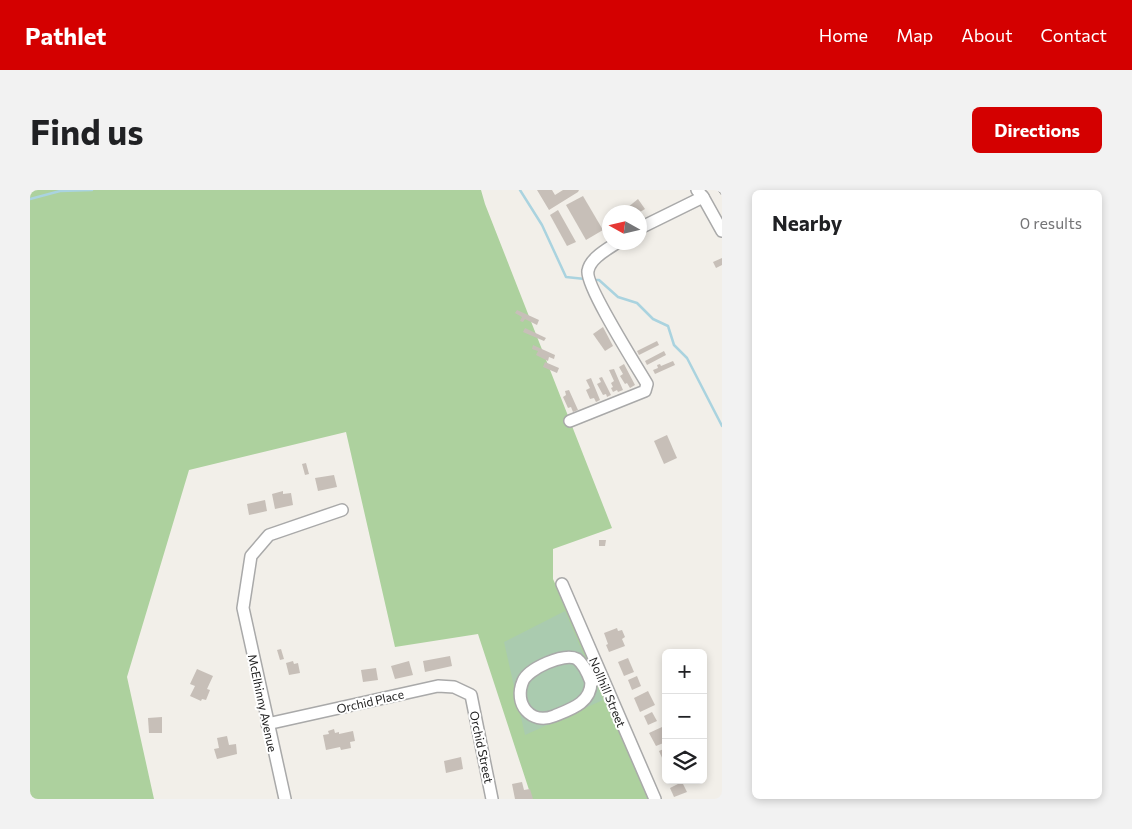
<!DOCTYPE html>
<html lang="en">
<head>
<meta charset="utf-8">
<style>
  :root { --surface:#fff; --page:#f2f2f2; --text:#202124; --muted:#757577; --line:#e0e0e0; --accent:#d40000 }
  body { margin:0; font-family:Commissioner,sans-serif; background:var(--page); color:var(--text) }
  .controls { position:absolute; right:15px; bottom:15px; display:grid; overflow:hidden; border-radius:8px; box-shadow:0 2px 8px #0003 }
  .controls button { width:45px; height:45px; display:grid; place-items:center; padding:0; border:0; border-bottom:1px solid var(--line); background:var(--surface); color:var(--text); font:25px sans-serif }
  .compass { position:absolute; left:572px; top:15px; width:45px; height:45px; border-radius:50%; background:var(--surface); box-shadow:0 2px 8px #0003; rotate:278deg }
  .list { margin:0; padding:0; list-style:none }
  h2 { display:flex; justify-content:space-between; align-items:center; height:65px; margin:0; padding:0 20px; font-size:21px }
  h2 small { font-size:16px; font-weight:400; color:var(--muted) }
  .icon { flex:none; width:28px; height:28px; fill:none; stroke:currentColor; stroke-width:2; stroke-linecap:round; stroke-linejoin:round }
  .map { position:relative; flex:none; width:692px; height:609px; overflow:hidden; border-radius:8px }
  header { display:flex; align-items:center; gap:30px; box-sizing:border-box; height:70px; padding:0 25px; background:var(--accent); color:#fff }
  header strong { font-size:24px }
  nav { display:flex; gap:28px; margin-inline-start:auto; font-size:18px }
  .intro { display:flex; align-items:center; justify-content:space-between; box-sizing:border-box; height:120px; padding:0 30px }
  h1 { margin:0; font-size:35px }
  .button { padding:12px 22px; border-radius:8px; background:var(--accent); color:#fff; font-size:18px; font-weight:700 }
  main { display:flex; gap:30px; padding:0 30px }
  aside { flex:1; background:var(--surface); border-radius:8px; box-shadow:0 2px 8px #0003 }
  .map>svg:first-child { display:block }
</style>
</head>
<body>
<header>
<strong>Pathlet</strong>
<nav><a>Home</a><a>Map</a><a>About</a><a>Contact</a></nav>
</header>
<div class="intro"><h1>Find us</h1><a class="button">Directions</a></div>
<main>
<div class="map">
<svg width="692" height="609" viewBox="0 0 692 609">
  <rect width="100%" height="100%" fill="#f2efe9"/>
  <path fill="#add19e" d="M 0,0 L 451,0 L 455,14 L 582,338 L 523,359 L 523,389 L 624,609 L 502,609 L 448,444 L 365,457 L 316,242 L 159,280 L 97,487 L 124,609 L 0,609 Z"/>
  <path fill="#aacbaf" d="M 535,421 L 573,510 L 495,545 L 474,452 Z"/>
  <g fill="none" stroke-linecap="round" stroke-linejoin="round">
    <g stroke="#aad3df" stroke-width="2.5">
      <path d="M 490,0 L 512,35 L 536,87 L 555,89"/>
      <path d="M 0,9 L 30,1 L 62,0"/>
      <path d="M 563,90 L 569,90 L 588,107 L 607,113 L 623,129 L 638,136 L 644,155 L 657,168 L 692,236"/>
    </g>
  </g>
  <g fill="#c7bfb8">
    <path d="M 507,0 L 522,0 L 525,5 L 533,0 L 549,0 L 548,2 L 519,20 Z"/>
    <path d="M 553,6 L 573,40 L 556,50 L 536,15 Z"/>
    <path d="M 608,9 L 615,19 L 610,22 L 592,22 Z"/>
    <path d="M 528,20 L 546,52 L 537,56 L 520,25 Z"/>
    <path d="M 692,68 L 692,75 L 686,78 L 683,72 Z"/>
    <path d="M 487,120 L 509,130 L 507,135 L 495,129 L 493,132 L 490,131 L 492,127 L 485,123 Z"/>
    <path d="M 573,137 L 583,156 L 575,161 L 563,144 Z"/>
    <path d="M 495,138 L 516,148 L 514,151 L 493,142 Z"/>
    <path d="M 627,151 L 629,155 L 609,165 L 607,161 Z"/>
    <path d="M 503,155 L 525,165 L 524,169 L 519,167 L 518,171 L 506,165 L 508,161 L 502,159 Z"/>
    <path d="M 634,161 L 636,165 L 617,175 L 615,171 Z"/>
    <path d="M 643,171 L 645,175 L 625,184 L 623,180 L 628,178 L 627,175 L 630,174 L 631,176 Z"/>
    <path d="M 515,172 L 529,178 L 527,183 L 513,177 Z"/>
    <path d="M 594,174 L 605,195 L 600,198 L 597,193 L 595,194 L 590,186 L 593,184 L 589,177 Z"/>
    <path d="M 584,179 L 593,200 L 588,202 L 587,200 L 583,202 L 581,198 L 583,197 L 581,193 L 584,191 L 579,180 Z"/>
    <path d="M 572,187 L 581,205 L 577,207 L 576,204 L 573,205 L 567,194 L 571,192 L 569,188 Z"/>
    <path d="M 561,188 L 570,210 L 566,212 L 564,208 L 560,209 L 556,200 L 560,198 L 556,190 Z"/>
    <path d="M 539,200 L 548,220 L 543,222 L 541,217 L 538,218 L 533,207 L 536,205 L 535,201 Z"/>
    <path d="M 637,245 L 647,268 L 634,274 L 624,251 Z"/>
    <path d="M 276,273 L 279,284 L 275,285 L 272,274 Z"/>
    <path d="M 304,285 L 307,297 L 288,301 L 285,288 Z"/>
    <path d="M 253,301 L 253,304 L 261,303 L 263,315 L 245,319 L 242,304 Z"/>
    <path d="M 235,310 L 237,321 L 219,325 L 217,314 Z"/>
    <path d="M 569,350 L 576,350 L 575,356 L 569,356 Z"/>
    <path d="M 587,438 L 588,441 L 592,440 L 595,447 L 592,449 L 595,456 L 579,462 L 576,455 L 578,454 L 574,443 Z"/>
    <path d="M 251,459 L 254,469 L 250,470 L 247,460 Z"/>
    <path d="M 420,466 L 422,476 L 395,482 L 393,471 Z"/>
    <path d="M 598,468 L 604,482 L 594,486 L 588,472 Z"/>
    <path d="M 263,471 L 264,474 L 268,473 L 270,483 L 259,485 L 256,473 Z"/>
    <path d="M 379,471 L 383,485 L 365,489 L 361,476 Z"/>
    <path d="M 346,478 L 348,490 L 333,492 L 331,480 Z"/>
    <path d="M 167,479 L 183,486 L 177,499 L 180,500 L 176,510 L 172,509 L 171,511 L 160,506 L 165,496 L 160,494 Z"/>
    <path d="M 607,486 L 611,496 L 602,500 L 598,490 Z"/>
    <path d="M 618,501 L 625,515 L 610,522 L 604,508 Z"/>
    <path d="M 622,522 L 627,531 L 618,535 L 614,526 Z"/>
    <path d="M 132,527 L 132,543 L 119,543 L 118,528 Z"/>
    <path d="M 632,537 L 634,541 L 632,542 L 636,552 L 626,556 L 619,543 Z"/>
    <path d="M 304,539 L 305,543 L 309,542 L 309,544 L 323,541 L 325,551 L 320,552 L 321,558 L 311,560 L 310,557 L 296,560 L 293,545 L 299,544 L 298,541 Z"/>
    <path d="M 197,546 L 199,555 L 206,554 L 207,564 L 187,569 L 184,559 L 189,558 L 187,548 Z"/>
    <path d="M 636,558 L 636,569 L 633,570 L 629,561 Z"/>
    <path d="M 431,567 L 433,579 L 416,583 L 414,571 Z"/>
    <path d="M 492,592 L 494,600 L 500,599 L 503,609 L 485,609 L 482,594 Z"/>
    <path d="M 652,592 L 657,602 L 644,607 L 640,598 Z"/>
  </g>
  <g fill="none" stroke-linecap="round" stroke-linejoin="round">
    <defs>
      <g id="minor">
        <path d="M 667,0 L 673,7 L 692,41"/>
        <path d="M 610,38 L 673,7"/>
        <path d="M 540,231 L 615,201 L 617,194 C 607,177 555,95 558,81 C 560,68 578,59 588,52"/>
        <path d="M 532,394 L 625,609"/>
        <path d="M 561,492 C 558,484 554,474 547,469 C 534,462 498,479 493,491 C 483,514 501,535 524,526 C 541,519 561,513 561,492 L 572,487"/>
        <path d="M 237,534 L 408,496 L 424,497 L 441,505 L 462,609"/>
        <path d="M 255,609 L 213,418 L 221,366 L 239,345 L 312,320"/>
      </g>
    </defs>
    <use href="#minor" stroke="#a9a9a9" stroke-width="14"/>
    <use href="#minor" stroke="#fff" stroke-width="11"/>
    <path stroke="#707070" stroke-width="2.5" stroke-dasharray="10 10" stroke-linecap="butt" d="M 689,0 L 692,4"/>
  </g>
  <g text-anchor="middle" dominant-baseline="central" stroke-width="4" stroke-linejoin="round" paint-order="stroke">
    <g font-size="12" fill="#222" stroke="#fff">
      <text transform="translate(578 502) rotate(67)">Nollhill Street</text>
      <text transform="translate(340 511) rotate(-13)">Orchid Place</text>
      <text transform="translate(233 513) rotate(78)">McElhinny Avenue</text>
      <text transform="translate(452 557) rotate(78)">Orchid Street</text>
    </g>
  </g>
</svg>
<div class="controls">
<button>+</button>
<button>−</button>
<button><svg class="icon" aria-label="layers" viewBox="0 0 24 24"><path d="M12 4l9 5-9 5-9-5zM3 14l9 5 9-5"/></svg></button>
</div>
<svg class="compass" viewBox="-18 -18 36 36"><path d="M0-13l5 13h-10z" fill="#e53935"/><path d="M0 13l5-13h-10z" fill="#757577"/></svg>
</div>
<aside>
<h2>Nearby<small>0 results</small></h2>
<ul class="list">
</ul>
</aside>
</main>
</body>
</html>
